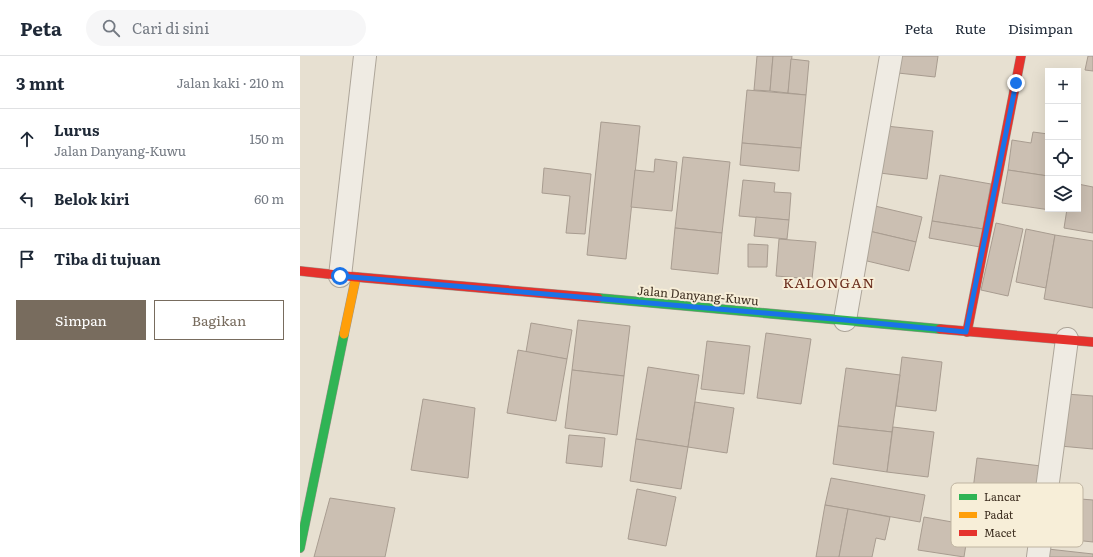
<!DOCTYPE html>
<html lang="id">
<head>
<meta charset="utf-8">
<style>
  :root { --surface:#fff; --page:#f6f6f7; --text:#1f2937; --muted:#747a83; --line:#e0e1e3; --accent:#786c5e }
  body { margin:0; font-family:Literata,serif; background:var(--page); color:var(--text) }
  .controls { position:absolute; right:12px; top:12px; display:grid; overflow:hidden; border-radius:0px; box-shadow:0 4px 16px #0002 }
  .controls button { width:36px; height:36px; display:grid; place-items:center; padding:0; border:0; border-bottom:1px solid var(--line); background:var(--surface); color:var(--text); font:20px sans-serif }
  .stop { position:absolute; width:12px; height:12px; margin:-9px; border:3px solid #1a73e8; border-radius:50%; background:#fff }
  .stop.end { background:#1a73e8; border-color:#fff; box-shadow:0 1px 4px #0008 }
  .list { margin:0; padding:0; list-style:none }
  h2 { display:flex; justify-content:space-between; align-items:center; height:52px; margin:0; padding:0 16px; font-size:17px }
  h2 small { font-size:13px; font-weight:400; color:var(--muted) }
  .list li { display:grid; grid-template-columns:26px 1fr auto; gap:12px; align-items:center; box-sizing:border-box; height:60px; padding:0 16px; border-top:1px solid var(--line) }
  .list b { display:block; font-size:15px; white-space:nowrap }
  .list p { margin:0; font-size:13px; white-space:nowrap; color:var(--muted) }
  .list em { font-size:13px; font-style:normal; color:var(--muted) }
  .actions { display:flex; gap:8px; padding:12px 16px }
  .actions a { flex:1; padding:9px 0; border:1px solid var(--accent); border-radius:0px; text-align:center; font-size:14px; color:var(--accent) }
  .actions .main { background:var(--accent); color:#fff }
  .icon { flex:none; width:22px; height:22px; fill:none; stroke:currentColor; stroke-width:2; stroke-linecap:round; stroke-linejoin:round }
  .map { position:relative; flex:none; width:793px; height:501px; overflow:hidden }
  header { display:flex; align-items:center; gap:24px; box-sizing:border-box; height:56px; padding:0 20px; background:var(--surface); border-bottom:1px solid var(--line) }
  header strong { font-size:19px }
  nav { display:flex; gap:22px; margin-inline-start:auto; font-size:14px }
  .search { width:280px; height:36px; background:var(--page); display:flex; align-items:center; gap:10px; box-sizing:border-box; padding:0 14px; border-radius:22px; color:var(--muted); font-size:15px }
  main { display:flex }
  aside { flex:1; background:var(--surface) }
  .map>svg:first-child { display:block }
</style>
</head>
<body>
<header>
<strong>Peta</strong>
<div class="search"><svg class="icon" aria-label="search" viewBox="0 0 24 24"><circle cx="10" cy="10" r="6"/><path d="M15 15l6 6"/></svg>Cari di sini</div>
<nav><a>Peta</a><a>Rute</a><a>Disimpan</a></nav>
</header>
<main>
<aside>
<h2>3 mnt<small>Jalan kaki · 210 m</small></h2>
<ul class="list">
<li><svg class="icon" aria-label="ahead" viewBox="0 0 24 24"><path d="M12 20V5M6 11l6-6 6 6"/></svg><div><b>Lurus</b><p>Jalan Danyang-Kuwu</p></div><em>150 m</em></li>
<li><svg class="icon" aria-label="left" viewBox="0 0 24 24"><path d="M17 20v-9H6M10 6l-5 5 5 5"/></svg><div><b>Belok kiri</b></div><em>60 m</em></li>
<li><svg class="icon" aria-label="arrive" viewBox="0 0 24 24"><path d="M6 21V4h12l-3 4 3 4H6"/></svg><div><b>Tiba di tujuan</b></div></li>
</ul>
<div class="actions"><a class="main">Simpan</a><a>Bagikan</a></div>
</aside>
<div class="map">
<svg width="793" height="501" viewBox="0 0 793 501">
  <rect width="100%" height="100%" fill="#e7e0d1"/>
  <g fill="#cbbfb2" stroke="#a89c90">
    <path d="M 457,0 L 473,0 L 470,35 L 454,34 Z"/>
    <path d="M 473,0 L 492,0 L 488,37 L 470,35 Z"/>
    <path d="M 600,0 L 638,0 L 635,21 L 598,17 Z"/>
    <path d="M 788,0 L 793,0 L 793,15 L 785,14 Z"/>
    <path d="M 491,3 L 509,5 L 506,39 L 488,37 Z"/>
    <path d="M 447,34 L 506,39 L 501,92 L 442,87 Z"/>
    <path d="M 301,66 L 340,70 L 326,203 L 287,199 Z"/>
    <path d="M 586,70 L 633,75 L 627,123 L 580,117 Z"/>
    <path d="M 733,76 L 748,78 L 748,120 L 708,114 L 712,84 L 731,87 Z"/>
    <path d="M 442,87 L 501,92 L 499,115 L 440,109 Z"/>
    <path d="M 383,101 L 430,106 L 422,177 L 375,172 Z"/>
    <path d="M 355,103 L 377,106 L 372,155 L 331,151 L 335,114 L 354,116 Z"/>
    <path d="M 244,112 L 291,118 L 285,178 L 266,177 L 270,140 L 242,137 Z"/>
    <path d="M 708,114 L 748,120 L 748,153 L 758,153 L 757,155 L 702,147 Z"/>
    <path d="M 640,119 L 691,128 L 683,173 L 632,165 Z"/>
    <path d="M 443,124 L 475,127 L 474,136 L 491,137 L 489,164 L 439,160 Z"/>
    <path d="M 778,128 L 793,131 L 793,177 L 764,172 L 767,153 L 778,153 Z"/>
    <path d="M 575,150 L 622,161 L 616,186 L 569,175 Z"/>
    <path d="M 456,161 L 489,164 L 487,183 L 454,180 Z"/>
    <path d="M 632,165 L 683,173 L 680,191 L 629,182 Z"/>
    <path d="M 696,167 L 723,173 L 708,240 L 681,234 Z"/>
    <path d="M 375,172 L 422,177 L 418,218 L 371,213 Z"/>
    <path d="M 726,173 L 755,179 L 746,232 L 716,226 Z"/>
    <path d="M 569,175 L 616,186 L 609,215 L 563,204 Z"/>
    <path d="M 755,179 L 793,185 L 793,252 L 744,243 Z"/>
    <path d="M 479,183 L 516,186 L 512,223 L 476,220 Z"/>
    <path d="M 448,188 L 468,189 L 467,211 L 448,211 Z"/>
    <path d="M 278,264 L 330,270 L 324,320 L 272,314 Z"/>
    <path d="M 231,267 L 272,274 L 267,303 L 226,296 Z"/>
    <path d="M 466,277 L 511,283 L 501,348 L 457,342 Z"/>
    <path d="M 407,285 L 450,290 L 444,338 L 401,333 Z"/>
    <path d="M 218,294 L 267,303 L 256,365 L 207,357 Z"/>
    <path d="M 602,301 L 642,306 L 636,355 L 596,350 Z"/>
    <path d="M 348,311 L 399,319 L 388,391 L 336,383 Z"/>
    <path d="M 546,312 L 600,319 L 592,376 L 538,370 Z"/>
    <path d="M 272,314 L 324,320 L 317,379 L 265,372 Z"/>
    <path d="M 766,338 L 793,340 L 793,393 L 760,390 Z"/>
    <path d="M 123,343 L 175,352 L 168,422 L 111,414 Z"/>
    <path d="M 395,346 L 434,352 L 427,397 L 388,391 Z"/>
    <path d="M 538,370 L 592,376 L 587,416 L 533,408 Z"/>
    <path d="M 593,371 L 634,376 L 628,421 L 587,416 Z"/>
    <path d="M 269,379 L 305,382 L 302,411 L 266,407 Z"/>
    <path d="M 336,383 L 388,391 L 381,433 L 330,425 Z"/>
    <path d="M 677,402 L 741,410 L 734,465 L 670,457 Z"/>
    <path d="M 531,422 L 625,439 L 620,466 L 525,449 Z"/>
    <path d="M 337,433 L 376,441 L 366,490 L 328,483 Z"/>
    <path d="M 30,442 L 95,452 L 85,501 L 14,501 Z"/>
    <path d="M 768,442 L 793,444 L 793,486 L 765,483 Z"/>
    <path d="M 525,449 L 548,453 L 539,501 L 516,501 Z"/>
    <path d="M 548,453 L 590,461 L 585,484 L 576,482 L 572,501 L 539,501 Z"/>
    <path d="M 624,461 L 669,469 L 664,501 L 618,494 Z"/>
    <path d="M 748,493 L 793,498 L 793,501 L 747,501 Z"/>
  </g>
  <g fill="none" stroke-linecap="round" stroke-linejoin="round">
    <defs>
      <g id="street">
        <path d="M 40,220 L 65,0"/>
        <path d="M 545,264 L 591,0"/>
        <path d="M 738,501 L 767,283"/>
      </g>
      <g id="fast">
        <path d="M 298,242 L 640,273"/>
        <path d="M 0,492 L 44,278"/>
      </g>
      <path id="slow" d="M 44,278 L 56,221"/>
      <g id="jam">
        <path d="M 0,215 L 56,221 L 298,242"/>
        <path d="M 640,273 L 793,286"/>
        <path d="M 667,276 L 721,0"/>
      </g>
    </defs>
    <use href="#street" stroke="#ada599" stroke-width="24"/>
    <use href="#fast" stroke="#9c958a" stroke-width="10"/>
    <use href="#slow" stroke="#9c958a" stroke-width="10"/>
    <use href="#jam" stroke="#9c958a" stroke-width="10"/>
    <use href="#street" stroke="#efebe3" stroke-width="22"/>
    <use href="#fast" stroke="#30b455" stroke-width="9"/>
    <use href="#slow" stroke="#ff9f0a" stroke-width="9"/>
    <use href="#jam" stroke="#e5322d" stroke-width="9"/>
  </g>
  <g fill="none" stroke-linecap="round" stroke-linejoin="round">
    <path stroke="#1a73e8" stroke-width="5" d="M 40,220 L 545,264 L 666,276 L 716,27"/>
  </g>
  <g text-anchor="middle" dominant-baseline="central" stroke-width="4" stroke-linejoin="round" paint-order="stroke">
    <g font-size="12" fill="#3d2e20" stroke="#f7eed8">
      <text transform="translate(398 239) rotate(5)">Jalan Danyang-Kuwu</text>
    </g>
    <g font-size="14" letter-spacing="1" fill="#6b2e1e" stroke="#f7eed8">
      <text x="529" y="226">KALONGAN</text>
    </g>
  </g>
  <rect x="651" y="427" width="132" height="64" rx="6" fill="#f7eed8" stroke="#bfb4a1" stroke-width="1"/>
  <rect x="659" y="438" width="18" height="6" fill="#30b455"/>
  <rect x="659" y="456" width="18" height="6" fill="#ff9f0a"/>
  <rect x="659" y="474" width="18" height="6" fill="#e5322d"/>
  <g font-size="11" fill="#3d2e20">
    <text x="684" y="445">Lancar</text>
    <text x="684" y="463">Padat</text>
    <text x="684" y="481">Macet</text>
  </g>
</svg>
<div class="controls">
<button>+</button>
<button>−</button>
<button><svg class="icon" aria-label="locate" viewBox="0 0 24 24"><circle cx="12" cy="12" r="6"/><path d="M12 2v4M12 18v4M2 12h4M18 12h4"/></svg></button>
<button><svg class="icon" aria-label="layers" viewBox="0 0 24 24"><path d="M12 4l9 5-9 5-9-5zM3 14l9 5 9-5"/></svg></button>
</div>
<div class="stop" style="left:40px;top:220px"></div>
<div class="stop end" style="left:716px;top:27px"></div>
</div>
</main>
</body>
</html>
